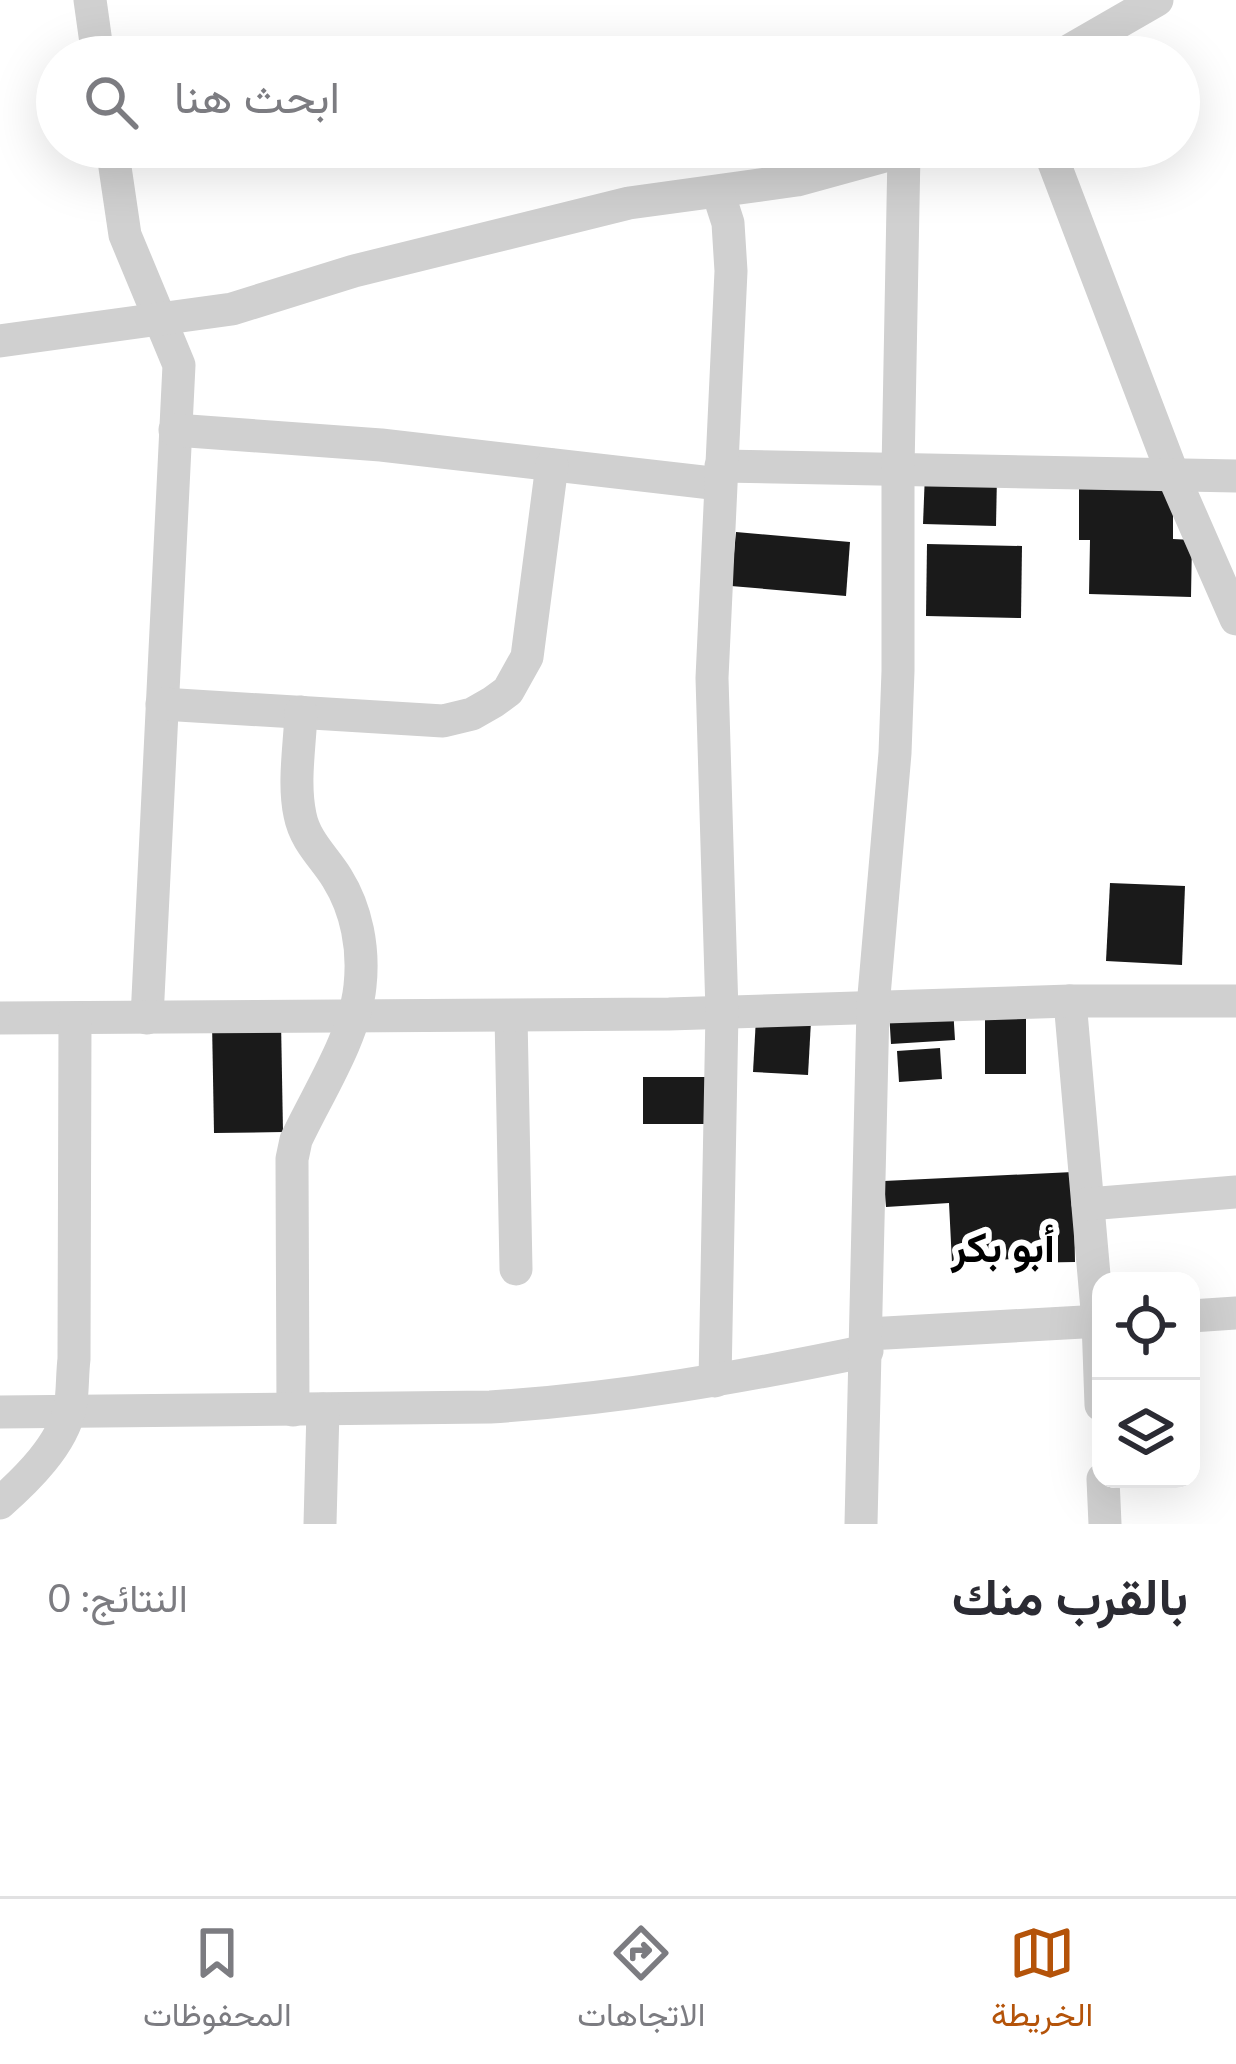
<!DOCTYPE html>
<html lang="ar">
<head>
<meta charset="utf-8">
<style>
  :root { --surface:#fff; --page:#f7f7f7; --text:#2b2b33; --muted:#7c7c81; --line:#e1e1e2; --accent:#b45309 }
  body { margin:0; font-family:Lato,Vazirmatn,sans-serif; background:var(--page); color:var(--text); direction:rtl }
  .controls { position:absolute; right:36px; bottom:36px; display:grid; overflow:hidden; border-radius:24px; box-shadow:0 12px 48px #0002 }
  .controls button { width:108px; height:108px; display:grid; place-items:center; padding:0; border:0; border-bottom:3px solid var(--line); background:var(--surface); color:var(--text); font:60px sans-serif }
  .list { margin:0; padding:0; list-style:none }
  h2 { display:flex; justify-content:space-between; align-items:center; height:156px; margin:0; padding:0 48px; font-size:51px }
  h2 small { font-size:39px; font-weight:400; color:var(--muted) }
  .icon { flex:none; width:66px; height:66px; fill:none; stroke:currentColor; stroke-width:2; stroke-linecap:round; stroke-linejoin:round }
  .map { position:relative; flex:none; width:1236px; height:1524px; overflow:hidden; direction:ltr }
  .search { position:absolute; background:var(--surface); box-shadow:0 12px 48px #0002; left:36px; right:36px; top:36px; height:132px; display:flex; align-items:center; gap:30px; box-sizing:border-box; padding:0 42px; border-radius:66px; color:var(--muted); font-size:45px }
  .sheet { height:372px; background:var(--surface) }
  nav { display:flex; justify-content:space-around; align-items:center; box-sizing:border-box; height:168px; border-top:3px solid var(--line); background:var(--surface); font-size:33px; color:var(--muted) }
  nav a { display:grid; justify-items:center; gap:6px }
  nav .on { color:var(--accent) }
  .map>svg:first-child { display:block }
</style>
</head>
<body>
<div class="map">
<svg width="1236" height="1524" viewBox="0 0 1236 1524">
  <rect width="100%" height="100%" fill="#fff"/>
  <g fill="#1a1a1a">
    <path d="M 925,473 L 997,475 L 996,526 L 923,524 Z"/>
    <path d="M 1079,475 L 1173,475 L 1173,539 L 1192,540 L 1191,597 L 1089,594 L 1090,540 L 1079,540 Z"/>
    <path d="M 736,532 L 850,542 L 846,596 L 731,586 Z"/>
    <path d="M 927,544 L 1022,546 L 1021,618 L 926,616 Z"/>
    <path d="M 1110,883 L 1185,886 L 1182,965 L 1106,961 Z"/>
    <path d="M 953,1007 L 955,1040 L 891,1044 L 889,1011 Z"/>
    <rect x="985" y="1014" width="41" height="60"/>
    <path d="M 756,1018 L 811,1021 L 808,1075 L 753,1072 Z"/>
    <path d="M 281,1021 L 283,1132 L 214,1133 L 212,1022 Z"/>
    <path d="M 940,1048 L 942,1079 L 899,1082 L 897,1051 Z"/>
    <rect x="643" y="1077" width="65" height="47"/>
    <path d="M 1073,1172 L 1075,1262 L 1012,1263 L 1012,1259 L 952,1263 L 949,1203 L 886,1207 L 884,1181 Z"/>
  </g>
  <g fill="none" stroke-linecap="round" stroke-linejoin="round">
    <g stroke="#d0d0d0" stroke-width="33">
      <path d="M 90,0 L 98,57"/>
      <path d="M 1058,57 L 1157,0"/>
      <path d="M 112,147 L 125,235 L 179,365 L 147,1018"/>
      <path d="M 1048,147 L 1173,475 L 1236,619"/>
      <path d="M 0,341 L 232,309 L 354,271 L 629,203 L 797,180 L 917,147"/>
      <path d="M 175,430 L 381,445 L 720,484"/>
      <path d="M 721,466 L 1236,476"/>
      <path d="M 162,704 L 443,721 L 472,714 L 493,702 L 508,691 L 527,657 L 552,465"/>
      <path d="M 1070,1001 L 1098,1321 L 1101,1405"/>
      <path d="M 511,1016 L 516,1269"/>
      <path d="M 0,1018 L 669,1014 L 1070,1001 L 1236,1001"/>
      <path d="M 1088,1204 L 1236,1192"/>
      <path d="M 1191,1316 L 1236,1313"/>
      <path d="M 868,1334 L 1101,1321"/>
      <path d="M 715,1381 L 722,1012 L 712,678 L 731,271 L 728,223 L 718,192"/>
      <path d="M 293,1410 L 292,1159 L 296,1140 C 318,1093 355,1037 360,986 C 364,949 357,910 337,878 C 324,857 305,841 300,815 C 293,782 300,745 301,712"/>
      <path d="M 0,1412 L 490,1407 C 618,1399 742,1377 867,1351"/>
      <path d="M 1103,1479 L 1105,1524"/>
      <path d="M 0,1503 C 27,1479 62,1445 70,1408 C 73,1393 72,1375 74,1359 L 75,1018"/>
      <path d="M 320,1524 L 323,1409"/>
      <path d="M 861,1524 L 873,1007 L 895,753 L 898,671 L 898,470 L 904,152"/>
    </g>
  </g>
  <g text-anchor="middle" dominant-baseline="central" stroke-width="12" stroke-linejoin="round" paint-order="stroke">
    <g font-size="42" font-weight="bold" fill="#000" stroke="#fff">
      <text x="1003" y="1246">أبو بكر</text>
    </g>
  </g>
</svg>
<div class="controls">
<button><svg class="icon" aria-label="locate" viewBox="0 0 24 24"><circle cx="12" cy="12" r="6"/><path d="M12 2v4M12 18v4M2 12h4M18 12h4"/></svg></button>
<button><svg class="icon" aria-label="layers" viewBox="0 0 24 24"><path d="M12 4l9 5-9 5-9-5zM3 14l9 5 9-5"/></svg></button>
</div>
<div class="search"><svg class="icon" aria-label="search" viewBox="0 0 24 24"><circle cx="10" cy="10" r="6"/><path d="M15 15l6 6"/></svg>ابحث هنا</div>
</div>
<section class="sheet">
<h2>بالقرب منك<small>النتائج: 0</small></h2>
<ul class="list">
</ul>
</section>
<nav>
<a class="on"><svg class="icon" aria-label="map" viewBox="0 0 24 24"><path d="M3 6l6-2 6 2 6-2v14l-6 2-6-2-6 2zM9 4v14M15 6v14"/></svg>الخريطة</a>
<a><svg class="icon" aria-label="directions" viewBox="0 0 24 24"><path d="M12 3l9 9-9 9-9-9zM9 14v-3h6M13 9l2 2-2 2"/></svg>الاتجاهات</a>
<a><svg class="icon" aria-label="saved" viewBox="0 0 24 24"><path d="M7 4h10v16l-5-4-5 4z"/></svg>المحفوظات</a>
</nav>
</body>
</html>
